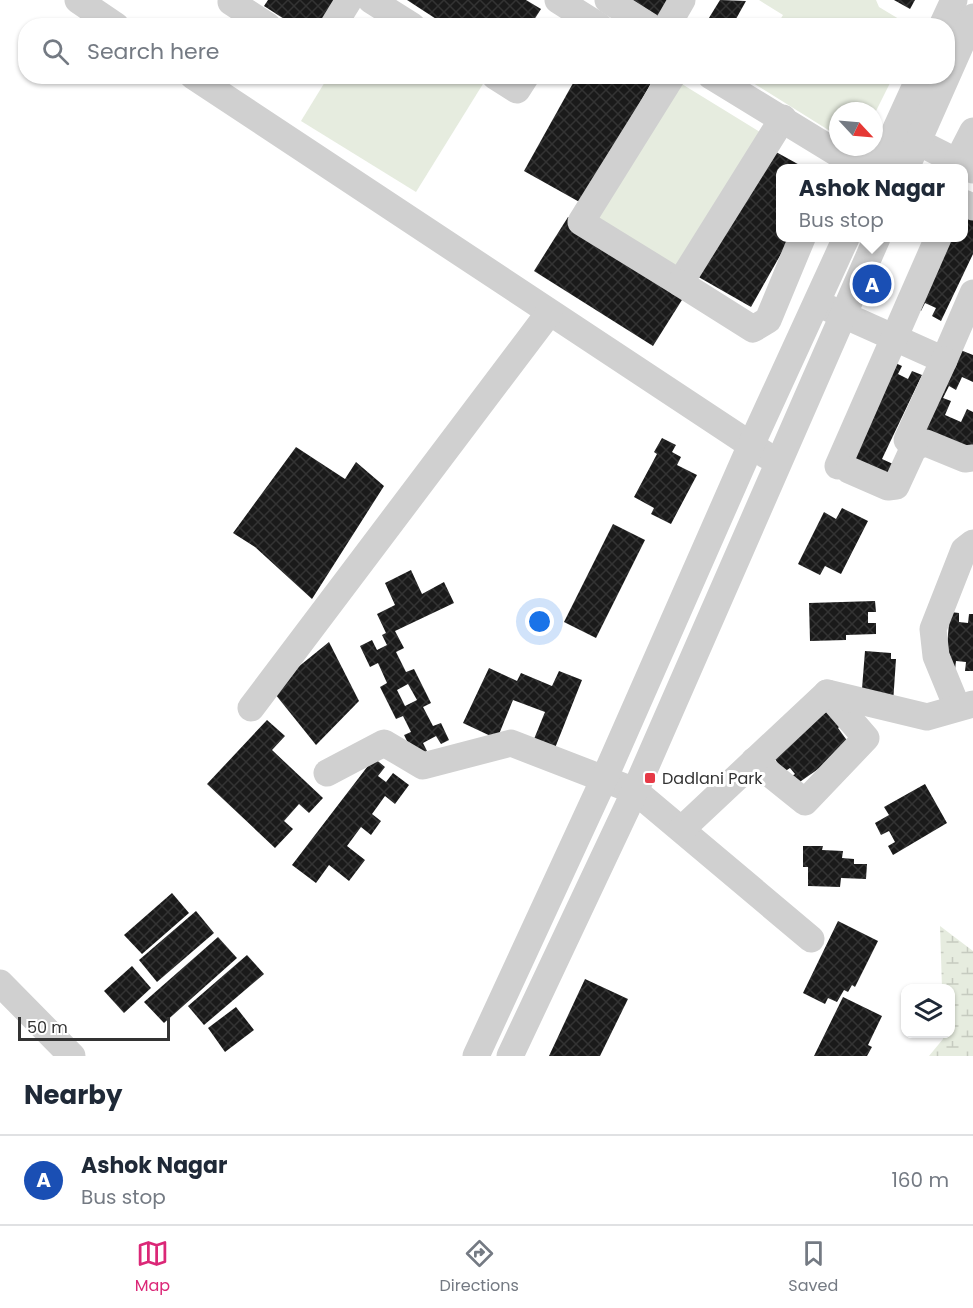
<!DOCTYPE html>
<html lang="en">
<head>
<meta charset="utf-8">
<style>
  :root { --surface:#fff; --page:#f2f2f3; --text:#1f2937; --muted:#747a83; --line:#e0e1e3; --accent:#db2777 }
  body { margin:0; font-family:Poppins,sans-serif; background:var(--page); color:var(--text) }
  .controls { position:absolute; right:18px; bottom:18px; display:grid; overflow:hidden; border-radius:12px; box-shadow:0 2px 4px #0004 }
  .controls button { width:54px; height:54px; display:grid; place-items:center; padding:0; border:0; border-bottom:2px solid var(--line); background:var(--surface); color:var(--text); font:30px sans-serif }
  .compass { position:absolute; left:829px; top:102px; width:54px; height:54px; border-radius:50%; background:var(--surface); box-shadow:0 2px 4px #0004; rotate:116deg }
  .scale { position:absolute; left:18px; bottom:15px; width:152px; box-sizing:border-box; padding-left:6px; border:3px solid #333; border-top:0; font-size:16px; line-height:21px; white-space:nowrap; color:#333; -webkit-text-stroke:4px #fff; paint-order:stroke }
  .you { position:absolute; left:540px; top:622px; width:21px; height:21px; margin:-15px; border:4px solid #fff; border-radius:50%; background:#1a73e8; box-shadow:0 0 0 9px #1a73e833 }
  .badge { display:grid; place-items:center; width:39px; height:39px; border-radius:50%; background:var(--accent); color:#fff; font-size:20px; font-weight:700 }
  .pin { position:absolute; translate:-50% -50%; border:3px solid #fff; box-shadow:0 2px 6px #0006 }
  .popup { position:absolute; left:776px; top:164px; width:192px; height:78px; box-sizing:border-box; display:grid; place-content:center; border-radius:12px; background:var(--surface); filter:drop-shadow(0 2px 4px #0005); font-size:20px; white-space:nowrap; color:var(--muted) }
  .popup b { font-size:22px; color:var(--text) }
  .popup::after { content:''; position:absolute; left:50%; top:100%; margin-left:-12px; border:12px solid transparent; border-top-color:var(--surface) }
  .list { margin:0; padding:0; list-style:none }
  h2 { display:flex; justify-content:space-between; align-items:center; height:78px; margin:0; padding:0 24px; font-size:26px }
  h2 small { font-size:20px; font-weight:400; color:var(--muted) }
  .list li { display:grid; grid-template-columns:39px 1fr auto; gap:18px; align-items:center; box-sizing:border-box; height:90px; padding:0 24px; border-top:2px solid var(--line) }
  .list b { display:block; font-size:22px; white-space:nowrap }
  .list p { margin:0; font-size:20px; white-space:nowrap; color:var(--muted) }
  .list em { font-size:20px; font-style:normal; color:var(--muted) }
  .icon { flex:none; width:33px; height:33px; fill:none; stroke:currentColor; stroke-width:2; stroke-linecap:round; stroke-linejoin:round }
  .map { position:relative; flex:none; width:973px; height:1056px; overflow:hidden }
  .search { position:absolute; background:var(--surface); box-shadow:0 2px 4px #0004; left:18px; right:18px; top:18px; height:66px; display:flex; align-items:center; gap:15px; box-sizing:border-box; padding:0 21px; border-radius:24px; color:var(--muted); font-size:22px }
  .sheet { height:168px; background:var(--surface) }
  nav { display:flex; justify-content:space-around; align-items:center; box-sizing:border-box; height:84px; border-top:2px solid var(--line); background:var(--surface); font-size:16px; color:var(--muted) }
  nav a { display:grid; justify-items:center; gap:3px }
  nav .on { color:var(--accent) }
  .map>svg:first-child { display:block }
</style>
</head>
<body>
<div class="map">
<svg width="973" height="1056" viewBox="0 0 973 1056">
  <defs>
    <pattern id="wetland-marsh" width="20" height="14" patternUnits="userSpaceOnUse" patternTransform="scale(1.5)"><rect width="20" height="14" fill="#e6ecdf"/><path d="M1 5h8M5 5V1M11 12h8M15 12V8" fill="none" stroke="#c6cbc0"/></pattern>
    <pattern id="building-cross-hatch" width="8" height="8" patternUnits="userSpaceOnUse" patternTransform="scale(1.5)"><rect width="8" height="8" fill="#1a1a1a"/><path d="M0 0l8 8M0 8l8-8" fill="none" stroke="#333"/></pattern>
  </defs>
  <rect width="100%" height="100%" fill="#fff"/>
  <g fill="#e6ecdf">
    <path d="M 759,0 L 876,0 L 879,7 L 909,25 L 777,25 L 783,15 Z"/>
    <path d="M 482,76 L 486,79 L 416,192 L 301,121 L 328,77 Z"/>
    <path d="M 746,76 L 893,76 L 893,77 L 874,115 L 874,111 L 838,111 L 838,136 L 745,78 Z"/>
    <path d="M 677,81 L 765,135 L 680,274 L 591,219 Z"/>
  </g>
  <path fill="url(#wetland-marsh)" d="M 940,926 L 973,951 L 973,1056 L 929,1056 L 943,1039 L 943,1034 L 950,1034 L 950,988 L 942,988 Z"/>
  <g fill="url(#building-cross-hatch)" fill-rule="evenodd">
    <path d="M 268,0 L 341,0 L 325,26 L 295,26 L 264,6 Z"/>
    <path d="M 407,0 L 526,0 L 541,9 L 530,26 L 447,26 Z"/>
    <path d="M 632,0 L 674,0 L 662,19 Z"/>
    <path d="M 720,0 L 746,1 L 732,26 L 704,26 Z"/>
    <path d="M 894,0 L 915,0 L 910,9 Z"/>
    <path d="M 577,76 L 655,76 L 583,204 L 524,171 Z"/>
    <path d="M 767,147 L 805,168 L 780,168 L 780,238 L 790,238 L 751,307 L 695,275 Z"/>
    <path d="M 964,214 L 973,218 L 973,254 L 941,321 L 932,316 L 936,308 L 925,303 L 921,311 L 913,308 L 946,238 L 964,238 Z"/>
    <path d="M 568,217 L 687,292 L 653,346 L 534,271 Z"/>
    <path d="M 958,349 L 973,355 L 973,382 L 962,377 L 956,390 L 949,386 L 943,398 L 951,401 L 945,415 L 961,422 L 967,409 L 973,412 L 973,449 L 919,433 Z"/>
    <path d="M 893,362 L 902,366 L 898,374 L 908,379 L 912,371 L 922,375 L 882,459 L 893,464 L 887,476 L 848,458 Z"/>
    <path d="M 662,438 L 676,445 L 672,452 L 681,457 L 677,465 L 697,475 L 671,524 L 651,514 L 654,508 L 634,497 L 657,454 L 654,452 Z"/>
    <path d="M 296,447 L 345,479 L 356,462 L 384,486 L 312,599 L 255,547 L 233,533 Z"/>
    <path d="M 842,508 L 868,521 L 841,574 L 825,566 L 820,575 L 798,564 L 824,512 L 836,519 Z"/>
    <path d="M 613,524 L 645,540 L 596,638 L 564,622 Z"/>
    <path d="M 411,570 L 422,594 L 444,582 L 454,603 L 395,631 L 404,648 L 396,652 L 406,672 L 414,669 L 431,703 L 423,707 L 433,726 L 441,723 L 449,740 L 441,744 L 436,736 L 423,743 L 427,751 L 415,757 L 404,735 L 411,732 L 403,716 L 396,719 L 380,687 L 387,683 L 378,663 L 370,667 L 360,646 L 372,640 L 377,650 L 387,645 L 382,635 L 386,633 L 377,614 L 395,605 L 385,583 ZM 408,684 L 417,700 L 405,706 L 397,690 Z"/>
    <path d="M 875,601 L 876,612 L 868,612 L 868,623 L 876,623 L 876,634 L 846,635 L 846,640 L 810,641 L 809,603 Z"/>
    <path d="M 950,612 L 959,613 L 959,622 L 968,623 L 969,614 L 973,614 L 973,671 L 965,671 L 966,662 L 956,661 L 955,670 L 945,669 Z"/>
    <path d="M 329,642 L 359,701 L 316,745 L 271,689 Z"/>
    <path d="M 865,651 L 891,653 L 891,659 L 896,659 L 893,703 L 861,701 Z"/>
    <path d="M 489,668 L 517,681 L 521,673 L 552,686 L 559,671 L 582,680 L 553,753 L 532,744 L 545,712 L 513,700 L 497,739 L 463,723 Z"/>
    <path d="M 829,710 L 840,726 L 838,728 L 851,746 L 794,786 L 789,778 L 795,774 L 790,768 L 784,772 L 770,752 Z"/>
    <path d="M 267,720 L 285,736 L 272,750 L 323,798 L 309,813 L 299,804 L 284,821 L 293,829 L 275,848 L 207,784 Z"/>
    <path d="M 374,758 L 385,767 L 378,776 L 386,782 L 393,773 L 409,785 L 395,804 L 385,796 L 372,814 L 381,821 L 371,835 L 361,827 L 347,846 L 365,860 L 349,881 L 329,865 L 316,883 L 292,865 Z"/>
    <path d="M 925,784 L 947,823 L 893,855 L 888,846 L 895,842 L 889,831 L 881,835 L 875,823 L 889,815 L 884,807 Z"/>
    <path d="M 803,846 L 823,846 L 822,850 L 843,851 L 842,858 L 854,859 L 854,864 L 867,864 L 866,879 L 841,878 L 840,887 L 808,886 L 808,867 L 803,867 Z"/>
    <path d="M 172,893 L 189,913 L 142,954 L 124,935 Z"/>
    <path d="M 196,911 L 214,933 L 157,982 L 139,960 Z"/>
    <path d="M 838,921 L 878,941 L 855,987 L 852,985 L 848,992 L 844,990 L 837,1002 L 828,998 L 825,1004 L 803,993 Z"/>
    <path d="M 218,937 L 237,958 L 164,1023 L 144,1002 Z"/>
    <path d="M 247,955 L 264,974 L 204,1025 L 188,1006 Z"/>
    <path d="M 132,966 L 151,988 L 124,1013 L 104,991 Z"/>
    <path d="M 585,979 L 628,999 L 600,1056 L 549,1056 Z"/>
    <path d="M 843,997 L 882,1016 L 868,1045 L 872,1047 L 867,1056 L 814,1056 Z"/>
    <path d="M 236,1007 L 254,1030 L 225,1052 L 208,1028 Z"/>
  </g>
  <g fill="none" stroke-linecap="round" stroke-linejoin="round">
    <g stroke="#d0d0d0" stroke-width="27">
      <path d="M 78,0 L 116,26"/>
      <path d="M 232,0 L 231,2 L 268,26"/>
      <path d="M 371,0 L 412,26"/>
      <path d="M 558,0 L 599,26"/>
      <path d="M 608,0 L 649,26"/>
      <path d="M 333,26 L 349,0"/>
      <path d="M 667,26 L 682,0"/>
      <path d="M 942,26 L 954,0"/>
      <path d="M 193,76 L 766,455"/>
      <path d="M 495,76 L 517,90 L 526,76"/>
      <path d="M 672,76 L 581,222 L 680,283 L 783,118"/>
      <path d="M 711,76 L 837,153 L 879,168"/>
      <path d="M 918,142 L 973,170"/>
      <path d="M 957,162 L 973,131"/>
      <path d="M 878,168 L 920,76"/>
      <path d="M 906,168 L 973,17"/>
      <path d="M 964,203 L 973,207"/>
      <path d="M 680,283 L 753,329 L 768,320 L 802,238"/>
      <path d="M 828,308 L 944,360 L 973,293"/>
      <path d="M 914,447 L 926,443 L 965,459 L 973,458"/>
      <path d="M 838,466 L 938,238"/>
      <path d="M 849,470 L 888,487 L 896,486 L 914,447 L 907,440 L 944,360"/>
      <path d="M 957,707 L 936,656 L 933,629 L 964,550 L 973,543"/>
      <path d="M 251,708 L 549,313"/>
      <path d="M 754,761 L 805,802 L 866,738 L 827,693"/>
      <path d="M 327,773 L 384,743 L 423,766 L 511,743 L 635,791 L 811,939"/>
      <path d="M 682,829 L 827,693 L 927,717 L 973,704"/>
      <path d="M 0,983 L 72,1056"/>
      <path d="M 476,1056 L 604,779 L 751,445 L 846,238"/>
      <path d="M 510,1056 L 635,791 L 877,238"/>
    </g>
  </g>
  <rect fill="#e63946" stroke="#fff" stroke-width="2" x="644" y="772" width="12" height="12" rx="3"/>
  <g text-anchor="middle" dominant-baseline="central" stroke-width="6" stroke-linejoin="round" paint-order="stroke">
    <g font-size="16" fill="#333" stroke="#fff" text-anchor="start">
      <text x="662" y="778">Dadlani Park</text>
    </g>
  </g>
</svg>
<div class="controls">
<button><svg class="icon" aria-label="layers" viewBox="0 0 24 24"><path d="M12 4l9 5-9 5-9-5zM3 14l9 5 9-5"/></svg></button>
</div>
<svg class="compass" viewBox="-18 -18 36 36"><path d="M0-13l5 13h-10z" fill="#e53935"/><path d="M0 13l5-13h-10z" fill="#747a83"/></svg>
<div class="scale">50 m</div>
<div class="you"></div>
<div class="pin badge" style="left:872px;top:284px;background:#1a4fb4">A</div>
<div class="popup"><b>Ashok Nagar</b>Bus stop</div>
<div class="search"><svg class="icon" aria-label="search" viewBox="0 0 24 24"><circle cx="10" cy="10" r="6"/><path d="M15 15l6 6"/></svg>Search here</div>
</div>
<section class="sheet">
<h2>Nearby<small></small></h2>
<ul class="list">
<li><span class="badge" style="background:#1a4fb4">A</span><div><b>Ashok Nagar</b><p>Bus stop</p></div><em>160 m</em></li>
</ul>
</section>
<nav>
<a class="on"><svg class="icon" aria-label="map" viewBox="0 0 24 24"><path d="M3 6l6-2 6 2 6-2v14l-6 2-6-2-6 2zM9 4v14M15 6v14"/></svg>Map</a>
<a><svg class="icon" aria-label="directions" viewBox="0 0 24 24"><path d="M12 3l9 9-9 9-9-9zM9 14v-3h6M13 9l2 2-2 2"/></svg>Directions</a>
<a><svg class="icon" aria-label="saved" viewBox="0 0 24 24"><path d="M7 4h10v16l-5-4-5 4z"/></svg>Saved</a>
</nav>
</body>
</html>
